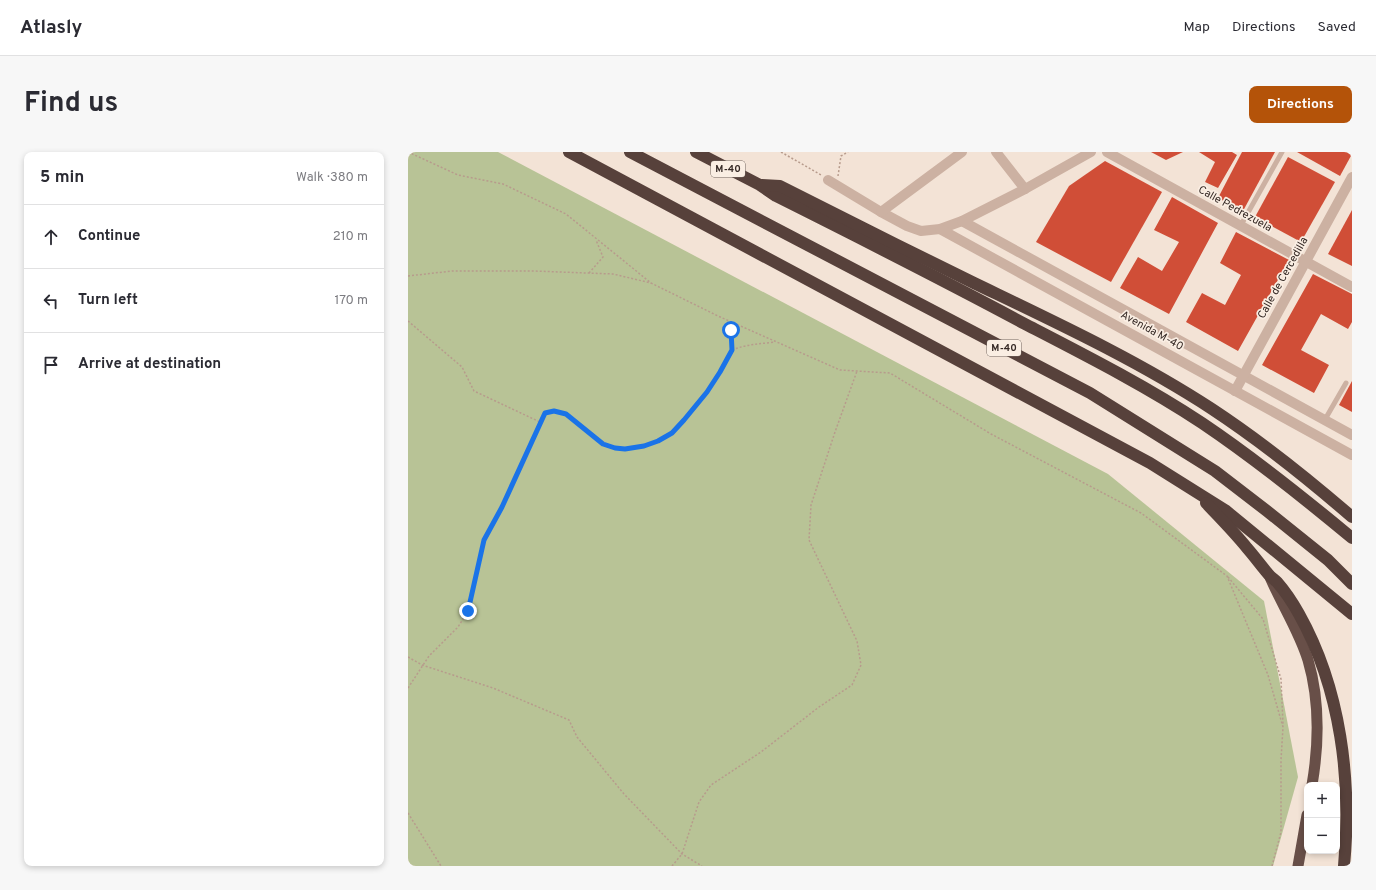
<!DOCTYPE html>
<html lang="en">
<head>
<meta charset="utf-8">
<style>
  :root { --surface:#fff; --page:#f7f7f7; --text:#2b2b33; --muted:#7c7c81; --line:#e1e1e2; --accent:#b45309 }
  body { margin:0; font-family:Overpass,sans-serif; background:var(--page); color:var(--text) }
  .controls { position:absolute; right:12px; bottom:12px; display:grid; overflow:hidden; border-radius:8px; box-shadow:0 2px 6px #0003 }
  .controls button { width:36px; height:36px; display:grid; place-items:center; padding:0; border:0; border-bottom:1px solid var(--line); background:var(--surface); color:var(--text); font:20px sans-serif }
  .stop { position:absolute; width:12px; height:12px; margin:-9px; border:3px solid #1a73e8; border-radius:50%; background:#fff }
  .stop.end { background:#1a73e8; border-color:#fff; box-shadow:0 1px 4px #0008 }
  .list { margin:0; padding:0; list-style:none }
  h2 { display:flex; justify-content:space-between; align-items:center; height:52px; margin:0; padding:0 16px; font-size:17px }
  h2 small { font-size:13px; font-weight:400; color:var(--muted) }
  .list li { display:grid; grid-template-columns:26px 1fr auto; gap:12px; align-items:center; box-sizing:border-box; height:64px; padding:0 16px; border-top:1px solid var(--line) }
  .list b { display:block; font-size:15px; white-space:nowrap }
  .list em { font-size:13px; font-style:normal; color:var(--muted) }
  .icon { flex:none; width:22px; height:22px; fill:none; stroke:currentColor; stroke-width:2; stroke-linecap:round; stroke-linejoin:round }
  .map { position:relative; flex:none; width:944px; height:714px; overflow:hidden; border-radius:8px }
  header { display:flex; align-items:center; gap:24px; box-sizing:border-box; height:56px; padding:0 20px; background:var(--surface); border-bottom:1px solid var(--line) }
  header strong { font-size:19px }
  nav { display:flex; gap:22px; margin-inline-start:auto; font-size:14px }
  .intro { display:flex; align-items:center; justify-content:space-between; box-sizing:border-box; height:96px; padding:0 24px }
  h1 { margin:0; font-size:28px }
  .button { padding:10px 18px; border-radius:8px; background:var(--accent); color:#fff; font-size:14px; font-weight:700 }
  main { display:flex; gap:24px; padding:0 24px }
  aside { flex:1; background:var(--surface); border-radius:8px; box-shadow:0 2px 6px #0003 }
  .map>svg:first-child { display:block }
</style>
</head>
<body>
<header>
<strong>Atlasly</strong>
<nav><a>Map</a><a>Directions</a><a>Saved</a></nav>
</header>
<div class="intro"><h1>Find us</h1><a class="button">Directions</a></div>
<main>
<aside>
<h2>5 min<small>Walk · 380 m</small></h2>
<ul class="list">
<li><svg class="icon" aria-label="ahead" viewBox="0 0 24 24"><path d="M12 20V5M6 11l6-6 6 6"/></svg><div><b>Continue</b></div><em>210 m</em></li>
<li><svg class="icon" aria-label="left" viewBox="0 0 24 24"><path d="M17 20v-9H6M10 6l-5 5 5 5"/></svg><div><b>Turn left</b></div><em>170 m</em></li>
<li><svg class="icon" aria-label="arrive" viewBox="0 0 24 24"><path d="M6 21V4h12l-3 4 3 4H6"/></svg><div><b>Arrive at destination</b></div></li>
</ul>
</aside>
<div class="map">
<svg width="944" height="714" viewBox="0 0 944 714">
  <rect width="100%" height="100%" fill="#f3e3d6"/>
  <path fill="#b8c396" d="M 0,0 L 90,0 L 700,322 L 856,449 L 890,625 L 865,714 L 0,714 Z"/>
  <g fill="#d04e37">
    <path d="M 743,0 L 775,0 L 758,8 Z"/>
    <path d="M 791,0 L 824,0 L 829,3 L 810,36 L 797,30 L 807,10 Z"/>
    <path d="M 834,0 L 867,0 L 835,59 L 810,46 Z"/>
    <path d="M 889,0 L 944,0 L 944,2 L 932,24 Z"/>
    <path d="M 880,5 L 927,30 L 893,90 L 847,65 Z"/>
    <path d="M 697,9 L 754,40 L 703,130 L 628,90 L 661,34 Z"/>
    <path d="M 764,45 L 810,71 L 761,162 L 712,136 L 730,105 L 754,119 L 771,90 L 746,78 Z"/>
    <path d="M 944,58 L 944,114 L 920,102 Z"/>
    <path d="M 828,80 L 881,108 L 830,199 L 778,170 L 794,141 L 817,153 L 833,123 L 812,111 Z"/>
    <path d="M 905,122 L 944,142 L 944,170 L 940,177 L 913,162 L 893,198 L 921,213 L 906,241 L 854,213 Z"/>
    <path d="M 944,229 L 944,260 L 931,253 Z"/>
  </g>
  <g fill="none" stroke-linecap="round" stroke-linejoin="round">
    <g stroke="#b79b8c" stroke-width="1.5" stroke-dasharray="2 2" stroke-linecap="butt">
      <path d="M 0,0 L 50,23 L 95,32 L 158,62 L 243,131 L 310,164 L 432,218 L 482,221 L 583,282 L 733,361 L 819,424 L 860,523 L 875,575 L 873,608 L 873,680 L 864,714"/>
      <path d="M 373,0 L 413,23"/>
      <path d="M 430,24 L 433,4 L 440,0"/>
      <path d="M 181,121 L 195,105 L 188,88"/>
      <path d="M 0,124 L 44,119 L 126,119 L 205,122 L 243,131"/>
      <path d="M 0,169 L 54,215 L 66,239 L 132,270"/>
      <path d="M 324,198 C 339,192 352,192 367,190"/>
      <path d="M 820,425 L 855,467 L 873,527 L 875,572"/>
      <path d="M 0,505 L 14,513 L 85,536 L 161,568 L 169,585 L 216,642 L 274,702 L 294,714"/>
      <path d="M 0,536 L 21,504 L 50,475 L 60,459 L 75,388 L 94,355 L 137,261 L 146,259 L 158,262 L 195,292 L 207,296 L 217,297 L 235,294 L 250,289 L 264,281 L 276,268 L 299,240 L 321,206 L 324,198 L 324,186 L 319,168"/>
      <path d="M 0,661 L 33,714"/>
      <path d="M 264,714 L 274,702 L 291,650 L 303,633 L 353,600 L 411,555 L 444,533 L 453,513 L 449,489 L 401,388 L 403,353 L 427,280 L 449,219"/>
    </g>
    <g stroke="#ccb1a2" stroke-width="5">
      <path d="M 833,73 L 874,0"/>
      <path d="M 915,267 L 919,264 L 938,231"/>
    </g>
    <g stroke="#ccb1a2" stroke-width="10">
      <path d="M 588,0 L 617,37"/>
      <path d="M 699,0 L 944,135"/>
      <path d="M 420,28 L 473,60 L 499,74 L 513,79 L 532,77 L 554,69 L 617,37 L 683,0"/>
      <path d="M 473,60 L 554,0"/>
      <path d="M 554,69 L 944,283"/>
      <path d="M 532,77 L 944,303"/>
      <path d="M 827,239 L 944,25"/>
    </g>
    <g stroke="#684f48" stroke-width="11">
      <path d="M 862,425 C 874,453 891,479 900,508 C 912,549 911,592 904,633"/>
      <path d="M 890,714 L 899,663"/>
    </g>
    <g stroke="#57413b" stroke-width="12">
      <path d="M 161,0 L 742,311 L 817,358 L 944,462"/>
      <path d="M 222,0 L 682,241 L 807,319 L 859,359 L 920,408 L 944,432"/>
      <path d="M 288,0 L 352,33 L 368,44 C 452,86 535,128 617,172 C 677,203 738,234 794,271 C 846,306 896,346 944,386"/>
      <path d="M 354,33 L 372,34 C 437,67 501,99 566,131 C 647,170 729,208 804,257 C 854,290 899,326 944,365"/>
      <path d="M 798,351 C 812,366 826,380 839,396 C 847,405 854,415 862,424 C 864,426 867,428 869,430 C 876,438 886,453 891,462 C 933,537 944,629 936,714"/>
    </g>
  </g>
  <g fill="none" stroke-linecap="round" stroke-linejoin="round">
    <path stroke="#1a73e8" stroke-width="5" d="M 60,459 L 76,388 L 94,355 L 137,261 L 146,259 L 158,262 L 195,292 L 207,296 L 217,297 L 236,294 L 250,289 L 264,281 L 276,268 L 299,240 L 312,220 L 324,198 L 323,178"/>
  </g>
  <g text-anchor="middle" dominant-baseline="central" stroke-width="3.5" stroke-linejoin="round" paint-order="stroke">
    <g fill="#faeee3" stroke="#70645e" stroke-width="1">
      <rect x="303" y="9" width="34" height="16" rx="3"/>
      <rect x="579" y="188" width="34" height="16" rx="3"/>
    </g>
    <g font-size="10" font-weight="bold" fill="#352925">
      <text x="320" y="17">M-40</text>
      <text x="596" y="196">M-40</text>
    </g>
    <g font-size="11" fill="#352925" stroke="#faeee3">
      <text transform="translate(827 57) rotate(29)">Calle Pedrezuela</text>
      <text transform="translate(875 126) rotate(-61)">Calle de Cercedilla</text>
      <text transform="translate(744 179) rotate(29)">Avenida M-40</text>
    </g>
  </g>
</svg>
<div class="controls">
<button>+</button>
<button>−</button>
</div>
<div class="stop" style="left:323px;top:178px"></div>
<div class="stop end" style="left:60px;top:459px"></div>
</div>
</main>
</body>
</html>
